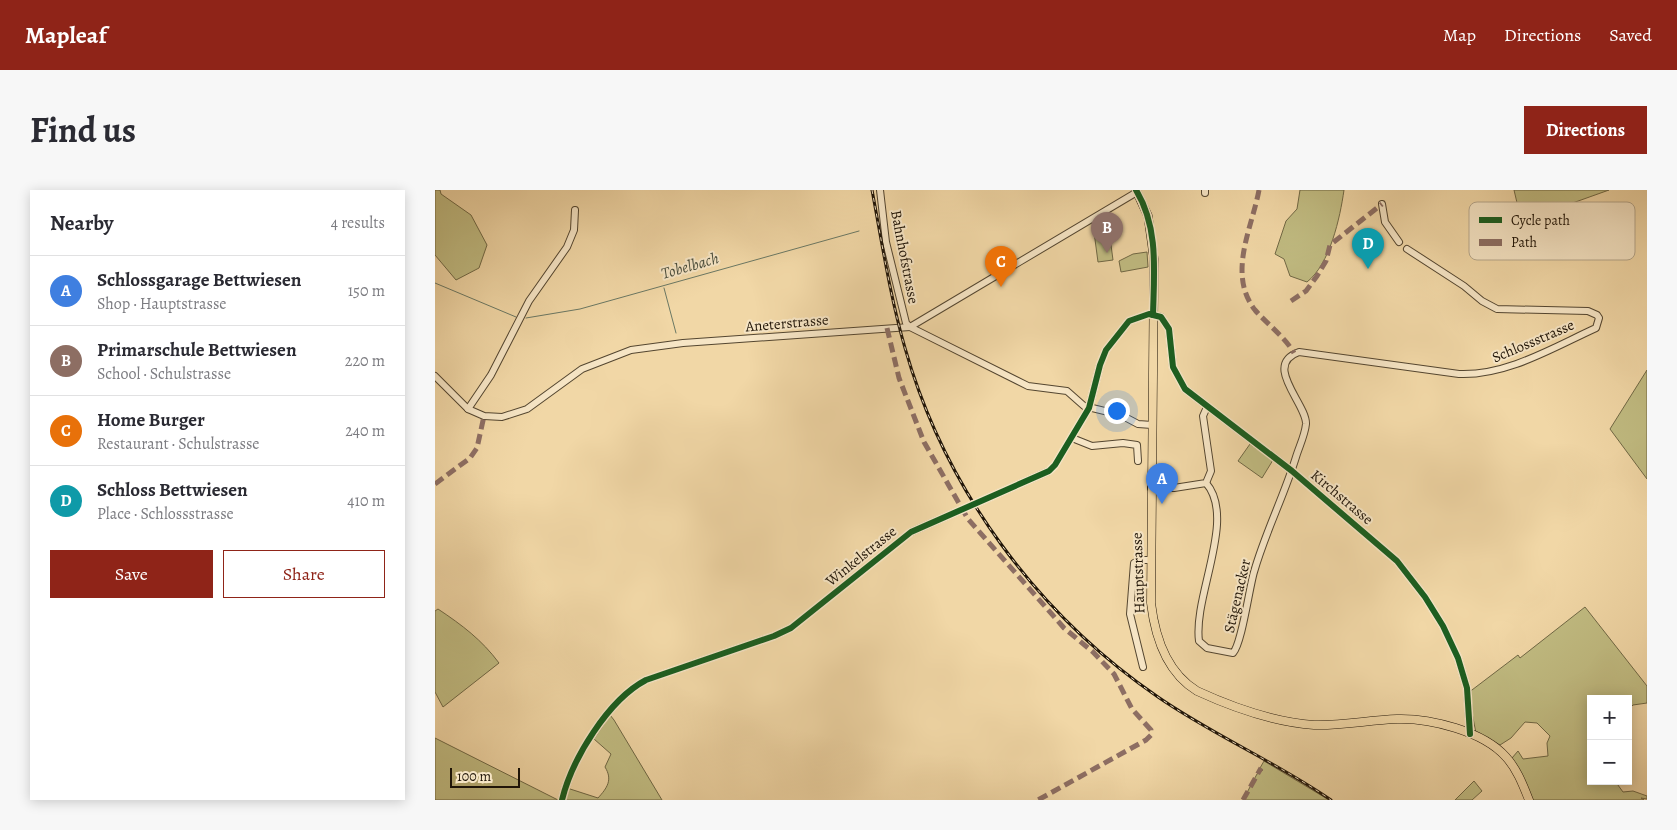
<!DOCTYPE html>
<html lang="en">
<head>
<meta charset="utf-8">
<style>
  :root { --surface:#fff; --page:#f7f7f7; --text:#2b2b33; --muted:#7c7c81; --line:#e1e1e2; --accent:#8f2418 }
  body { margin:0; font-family:Alegreya,serif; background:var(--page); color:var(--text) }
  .controls { position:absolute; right:15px; bottom:15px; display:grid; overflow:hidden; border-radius:0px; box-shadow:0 2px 12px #0003 }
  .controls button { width:45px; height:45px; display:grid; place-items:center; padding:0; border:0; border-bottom:1px solid var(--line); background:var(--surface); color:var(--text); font:25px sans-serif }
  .scale { position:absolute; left:15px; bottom:12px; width:70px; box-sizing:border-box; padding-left:5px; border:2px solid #201508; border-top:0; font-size:14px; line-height:18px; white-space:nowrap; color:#201508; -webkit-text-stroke:4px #f6e5c5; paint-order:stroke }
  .you { position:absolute; left:681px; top:220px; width:18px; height:18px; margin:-12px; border:4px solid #fff; border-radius:50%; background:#1a73e8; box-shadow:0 0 0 8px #1a73e833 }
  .badge { display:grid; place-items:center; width:32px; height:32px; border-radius:50%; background:var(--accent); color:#fff; font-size:16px; font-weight:700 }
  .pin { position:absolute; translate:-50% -41px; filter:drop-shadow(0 1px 2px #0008) }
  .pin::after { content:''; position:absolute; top:26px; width:18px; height:15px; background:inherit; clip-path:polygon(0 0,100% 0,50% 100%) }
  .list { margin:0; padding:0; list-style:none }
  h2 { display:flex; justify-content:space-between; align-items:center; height:65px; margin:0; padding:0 20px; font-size:21px }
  h2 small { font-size:16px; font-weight:400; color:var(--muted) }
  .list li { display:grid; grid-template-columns:32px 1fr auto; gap:15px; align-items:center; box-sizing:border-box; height:70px; padding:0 20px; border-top:1px solid var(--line) }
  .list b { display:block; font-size:19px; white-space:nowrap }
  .list p { margin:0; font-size:16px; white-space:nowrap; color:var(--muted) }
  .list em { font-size:16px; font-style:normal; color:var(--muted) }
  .actions { display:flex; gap:10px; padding:15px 20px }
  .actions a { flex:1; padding:11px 0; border:1px solid var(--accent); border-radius:0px; text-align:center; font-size:18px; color:var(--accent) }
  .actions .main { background:var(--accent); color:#fff }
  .map { position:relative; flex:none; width:1212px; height:610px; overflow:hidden; border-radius:0px }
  header { display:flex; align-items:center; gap:30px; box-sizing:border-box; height:70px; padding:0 25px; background:var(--accent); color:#fff }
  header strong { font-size:24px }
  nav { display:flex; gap:28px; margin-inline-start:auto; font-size:18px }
  .intro { display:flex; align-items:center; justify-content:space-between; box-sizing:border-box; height:120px; padding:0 30px }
  h1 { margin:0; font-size:35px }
  .button { padding:12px 22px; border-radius:0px; background:var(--accent); color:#fff; font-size:18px; font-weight:700 }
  main { display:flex; gap:30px; padding:0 30px }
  aside { flex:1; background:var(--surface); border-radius:0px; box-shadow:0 2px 12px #0003 }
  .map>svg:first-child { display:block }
</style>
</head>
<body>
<header>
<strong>Mapleaf</strong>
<nav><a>Map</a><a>Directions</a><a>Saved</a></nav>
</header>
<div class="intro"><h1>Find us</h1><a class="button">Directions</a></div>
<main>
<aside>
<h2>Nearby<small>4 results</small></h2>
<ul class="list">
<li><span class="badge" style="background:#3f7fe0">A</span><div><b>Schlossgarage Bettwiesen</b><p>Shop · Hauptstrasse</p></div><em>150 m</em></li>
<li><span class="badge" style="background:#8d6e63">B</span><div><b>Primarschule Bettwiesen</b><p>School · Schulstrasse</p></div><em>220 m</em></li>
<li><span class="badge" style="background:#e8710a">C</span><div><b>Home Burger</b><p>Restaurant · Schulstrasse</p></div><em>240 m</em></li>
<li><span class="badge" style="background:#0f9aa8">D</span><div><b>Schloss Bettwiesen</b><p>Place · Schlossstrasse</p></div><em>410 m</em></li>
</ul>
<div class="actions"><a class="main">Save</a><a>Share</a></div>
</aside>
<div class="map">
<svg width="1212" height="610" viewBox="0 0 1212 610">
  <rect width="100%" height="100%" fill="#f1d7a6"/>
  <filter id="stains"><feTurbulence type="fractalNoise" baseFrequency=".004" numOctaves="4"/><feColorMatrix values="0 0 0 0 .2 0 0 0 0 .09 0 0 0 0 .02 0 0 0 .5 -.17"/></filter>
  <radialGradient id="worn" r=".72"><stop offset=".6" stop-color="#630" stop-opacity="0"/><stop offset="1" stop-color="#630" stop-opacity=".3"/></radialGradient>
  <g fill="#c1bc82" stroke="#706845">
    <path d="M 0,0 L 5,0 L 6,4 L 36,25 L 52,55 L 44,78 L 21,90 L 0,65 Z"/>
    <path d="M 865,0 L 909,0 C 905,28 895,74 872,92 L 855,86 L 849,69 L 840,64 L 851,31 L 862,19 Z"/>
    <path d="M 1079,0 L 1174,0 L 1132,15 L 1104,19 L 1091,24 L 1083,17 Z"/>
    <path d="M 674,40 L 678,70 L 663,72 L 659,42 Z"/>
    <path d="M 712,62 L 713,77 L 686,82 L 684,71 L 698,64 Z"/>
    <path d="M 1212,180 L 1212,289 L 1175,239 Z"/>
    <path d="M 815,254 L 838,270 L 827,288 L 803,271 Z"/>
    <path d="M 1150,417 L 1212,496 L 1212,513 L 1198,515 L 1193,520 L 1193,509 L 1156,509 L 1156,591 L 1180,591 L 1188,602 L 1198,601 L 1212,606 L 1212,609 L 1206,608 L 1209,610 L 1096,610 L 1077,568 L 1083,561 L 1088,569 L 1113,566 L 1112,553 L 1115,546 L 1102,533 L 1090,532 L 1076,548 L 1065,555 L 1041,543 L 1033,503 L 1083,465 L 1085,468 Z"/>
    <path d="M 3,419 C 27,435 47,450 64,473 L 8,517 L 0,502 L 0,421 Z"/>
    <path d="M 175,525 L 179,530 L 227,610 L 128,610 L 132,598 L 163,608 C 172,598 178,590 170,577 L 176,564 L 159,549 Z"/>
    <path d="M 0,548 L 123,610 L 0,610 Z"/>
    <path d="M 829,571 L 894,610 L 808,610 L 822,584 L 828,580 L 825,578 Z"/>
    <path d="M 1039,591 L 1047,601 L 1037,610 L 1020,610 Z"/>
  </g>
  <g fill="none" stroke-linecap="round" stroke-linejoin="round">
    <g stroke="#6a7864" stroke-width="1">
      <path d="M 0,93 L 81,127"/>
      <path d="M 229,98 L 241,143"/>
      <path d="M 91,128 L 145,119 L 424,41"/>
    </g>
    <defs>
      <g id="minor">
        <path d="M 445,0 L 451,52 L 471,133 L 475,137 L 593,196 L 632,201 L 649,216 L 686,225 L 703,234 L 717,235"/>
        <path d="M 770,0 L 770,3"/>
        <path d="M 947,14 L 950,32 L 964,52"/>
        <path d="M 0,186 L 33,219 L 49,226 L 67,227 L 92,219 L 147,179 L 196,160 L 248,153 L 475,137 L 702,2"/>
        <path d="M 33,219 L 56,185 L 94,111 L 132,57 L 139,40 L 140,20"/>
        <path d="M 637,248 L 657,256 L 688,253 L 702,255 L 703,271"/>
        <path d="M 771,293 C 802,328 758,406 764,451 L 772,458 L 798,463 C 807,453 814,399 819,382 C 830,343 849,306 861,267 C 864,257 870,245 871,234 C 872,214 827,175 864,162 L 1024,184 C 1072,186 1119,157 1161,138 L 1164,128 L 1162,125 L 1153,121 L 1062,119 L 1047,111 L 1029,96 L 972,59"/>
        <path d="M 716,298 L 739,298 L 771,293 L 776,281 L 768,226 L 772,217"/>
        <path d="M 708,477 L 695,424 L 699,373 L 705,370 L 715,370"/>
        <path d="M 127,610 C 137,569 173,510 211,490 L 339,446 L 356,438 L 476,342 L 614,281 L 620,275 L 654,218 L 665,175 L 671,160 L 694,131 L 714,124 L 726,127 L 734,139 L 738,177 L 750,199 L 857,281 L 962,371 L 990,407 L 1008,436 L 1023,468 L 1032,498 L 1035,544"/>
      </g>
      <path id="major" d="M 701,0 L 713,26 L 719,69 L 716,413 C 720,447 731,482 762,501 C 799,518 838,532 879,535 C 907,536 934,530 962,529 C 995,528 1048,541 1071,567 C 1082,579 1088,595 1094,610"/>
    </defs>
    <use href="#minor" stroke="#544630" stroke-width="8"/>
    <use href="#major" stroke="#201508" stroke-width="9"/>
    <use href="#minor" stroke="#f6e5c5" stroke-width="6"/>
    <use href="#major" stroke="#f1d7a6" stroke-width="8"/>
    <defs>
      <path id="rail" d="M 437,0 C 447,53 455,106 470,158 C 510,299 602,424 723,507 C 778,545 841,572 896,610"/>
    </defs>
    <use href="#rail" stroke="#201508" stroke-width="3"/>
    <use href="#rail" stroke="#f6e5c5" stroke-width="1" stroke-dasharray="4" stroke-linecap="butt"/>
    <g stroke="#8d6e63" stroke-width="5" stroke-dasharray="10 5" stroke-linecap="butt">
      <path d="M 824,0 C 817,38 792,84 820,120 C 832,134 850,147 859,163"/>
      <path d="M 856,111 L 871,101 L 882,86 L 891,71 L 895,55 L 947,14"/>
      <path d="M 452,138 L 464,188 L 489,252 L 533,329 L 629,438 L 658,462 L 679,484 L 697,519 L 716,540 L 716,545 L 711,550 L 603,610"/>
      <path d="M 0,294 L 35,268 L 42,258 L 49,226"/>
      <path d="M 808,610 L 826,578"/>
    </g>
    <defs>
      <g id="cycleway">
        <path d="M 701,0 C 724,38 719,82 718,125"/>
        <path d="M 127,610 C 137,569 173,510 211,490 L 339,446 L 356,438 L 476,342 L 614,281 L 620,275 L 654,218 L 665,175 L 671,160 L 694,131 L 714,124 L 726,127 L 734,139 L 738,177 L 750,199 L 857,281 L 962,371 L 990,407 L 1008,436 L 1023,468 L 1032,498 L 1035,544"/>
      </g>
    </defs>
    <use href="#cycleway" stroke="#f6e5c5" stroke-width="9"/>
    <use href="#cycleway" stroke="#1b5e20" stroke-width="6"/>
  </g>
  <g text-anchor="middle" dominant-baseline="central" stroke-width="4" stroke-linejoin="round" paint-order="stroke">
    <g font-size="15" fill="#201508" stroke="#f6e5c5">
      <text transform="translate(470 67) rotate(79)">Bahnhofstrasse</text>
      <text transform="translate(352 133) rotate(-5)">Aneterstrasse</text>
      <text transform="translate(1098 151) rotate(-23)">Schlossstrasse</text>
      <text transform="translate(907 307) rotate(40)">Kirchstrasse</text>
      <text transform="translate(426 366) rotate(-39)">Winkelstrasse</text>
      <text transform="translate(703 383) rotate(-92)">Hauptstrasse</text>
      <text transform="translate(802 406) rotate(-77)">Stägenacker</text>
    </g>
    <g font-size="16" font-style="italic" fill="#4b4f3e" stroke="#f6e5c5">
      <text transform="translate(255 76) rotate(-16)">Tobelbach</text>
    </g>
  </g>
  <rect x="1034" y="12" width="166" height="58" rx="8" fill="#f6e5c5" stroke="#b6a78c" stroke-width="1"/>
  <rect x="1044" y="27" width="23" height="6" fill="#1b5e20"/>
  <rect x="1044" y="49" width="23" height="7" fill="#8d6e63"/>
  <g font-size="14" fill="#201508">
    <text x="1076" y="35">Cycle path</text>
    <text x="1076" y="57">Path</text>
  </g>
  <rect width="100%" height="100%" filter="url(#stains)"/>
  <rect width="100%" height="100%" fill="url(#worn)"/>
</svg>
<div class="controls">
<button>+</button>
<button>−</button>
</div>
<div class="scale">100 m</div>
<div class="you"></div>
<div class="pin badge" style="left:727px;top:314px;background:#3f7fe0">A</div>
<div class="pin badge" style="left:672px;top:63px;background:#8d6e63">B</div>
<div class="pin badge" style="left:566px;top:97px;background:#e8710a">C</div>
<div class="pin badge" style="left:933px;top:79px;background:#0f9aa8">D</div>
</div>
</main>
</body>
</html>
